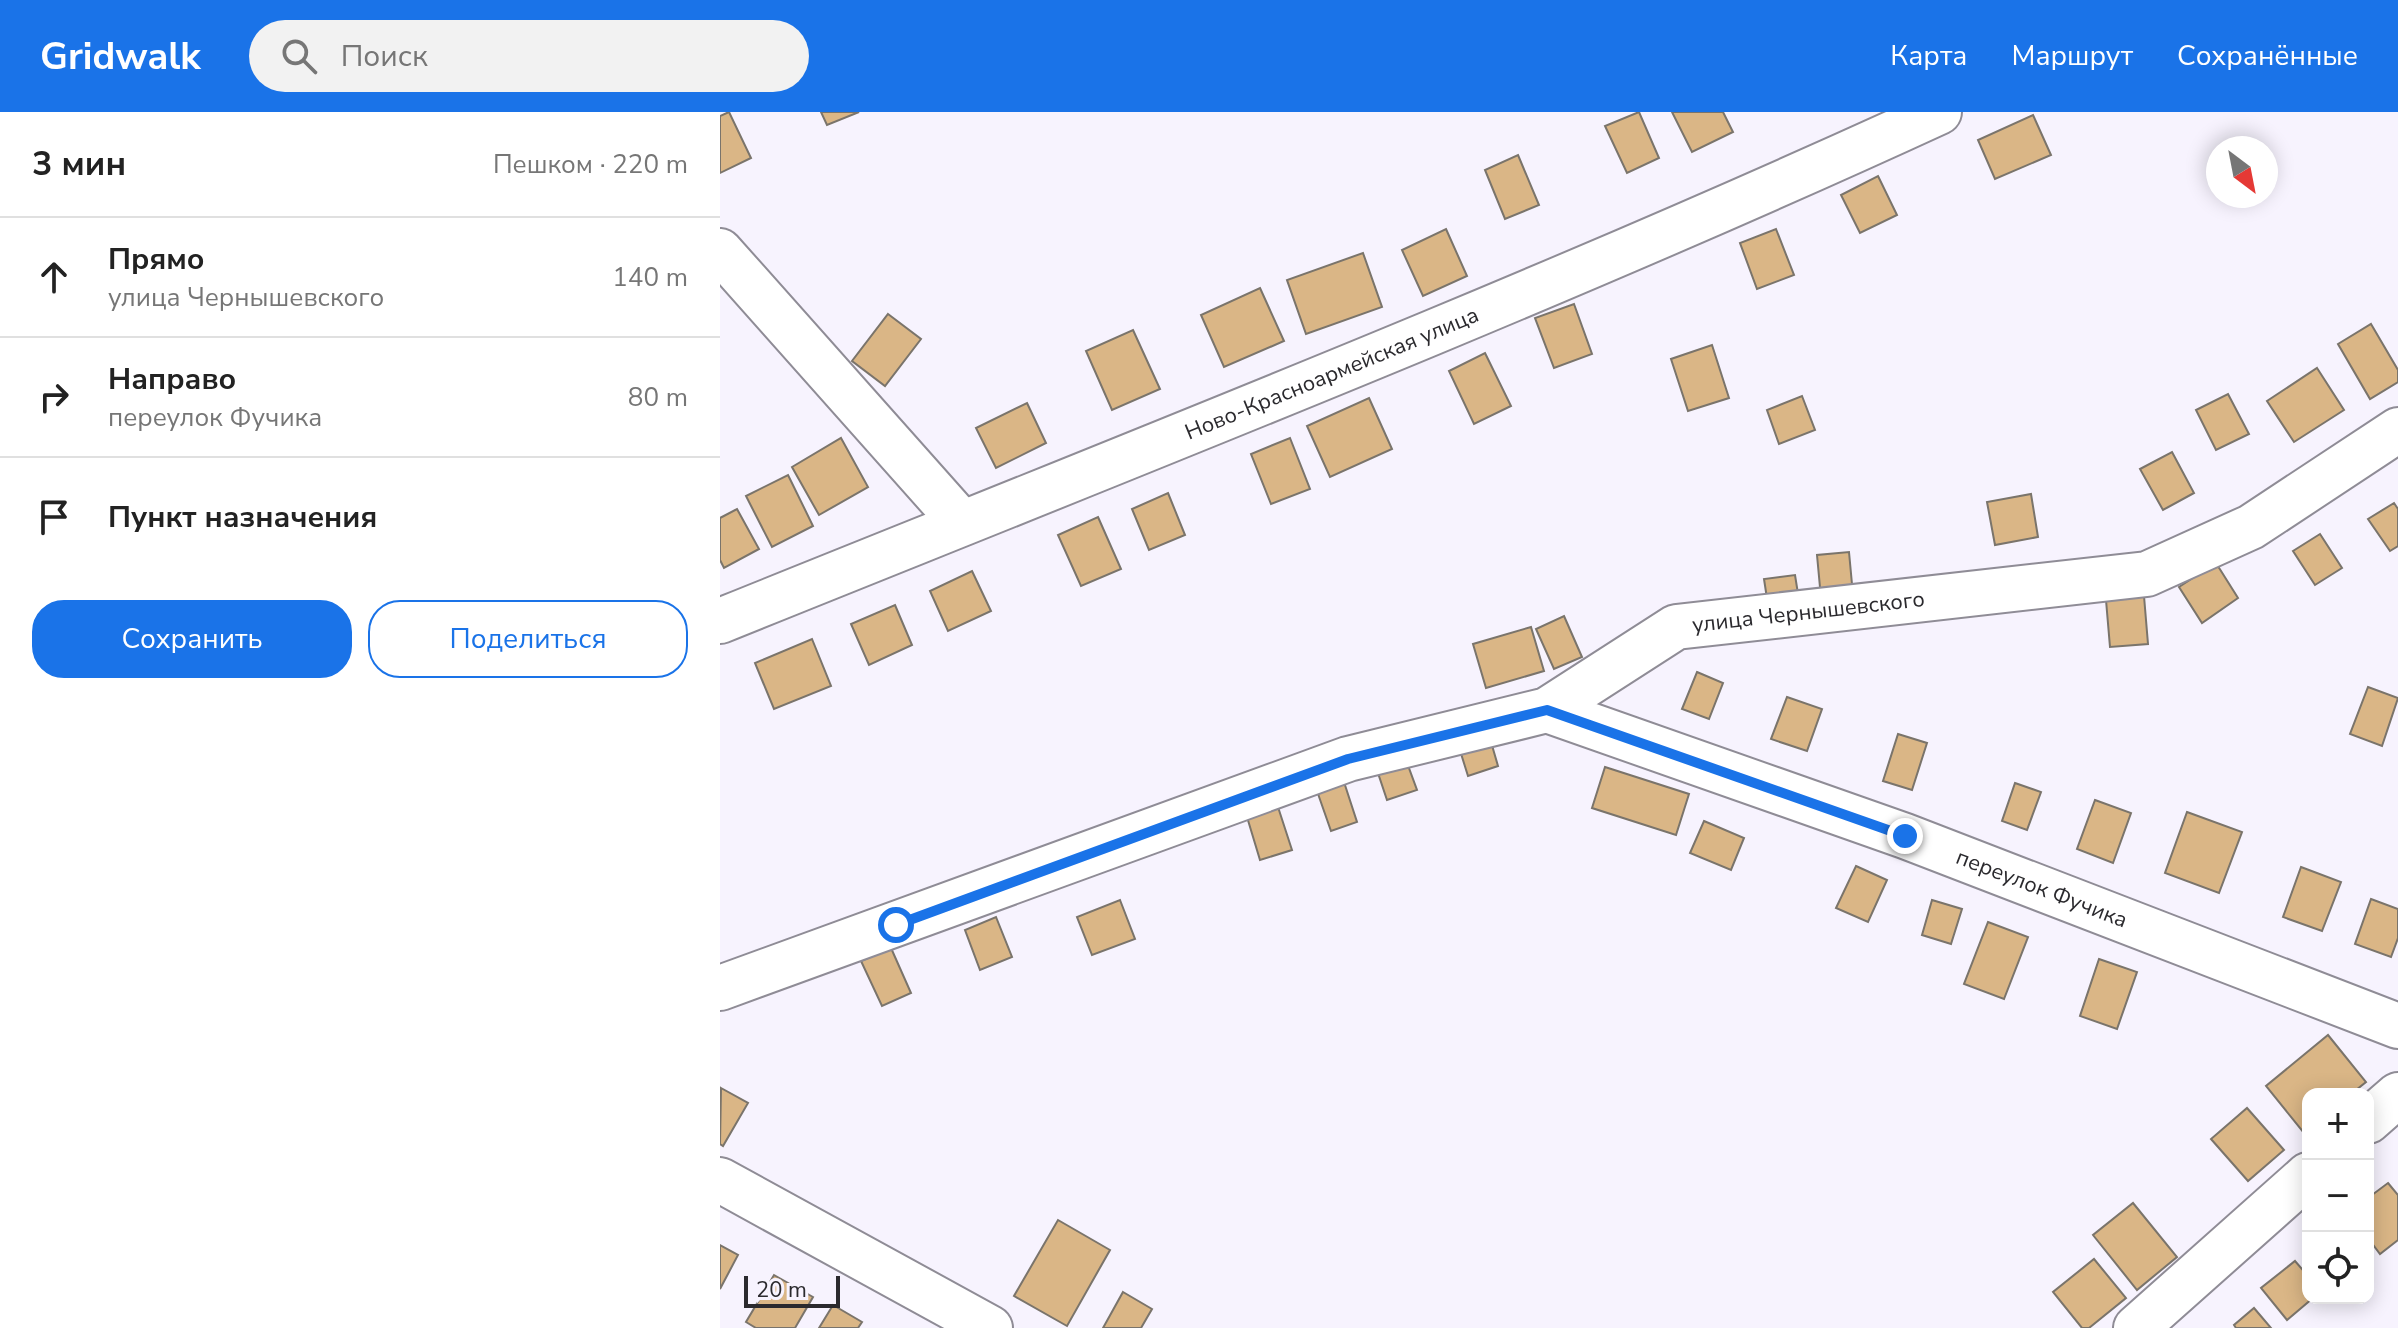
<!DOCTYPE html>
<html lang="ru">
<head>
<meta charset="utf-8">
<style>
  :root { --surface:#fff; --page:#f2f2f2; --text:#222; --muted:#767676; --line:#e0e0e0; --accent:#1a73e8 }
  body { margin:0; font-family:"Nunito Sans",sans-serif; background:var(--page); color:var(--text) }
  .controls { position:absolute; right:24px; bottom:24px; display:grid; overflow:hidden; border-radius:16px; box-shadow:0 4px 20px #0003 }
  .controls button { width:72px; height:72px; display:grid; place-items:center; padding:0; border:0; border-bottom:2px solid var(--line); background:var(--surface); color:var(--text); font:40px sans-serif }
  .compass { position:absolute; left:1486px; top:24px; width:72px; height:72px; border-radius:50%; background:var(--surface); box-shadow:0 4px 20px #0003; rotate:148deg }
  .scale { position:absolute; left:24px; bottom:20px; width:96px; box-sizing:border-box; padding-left:8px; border:4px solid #2b2a2e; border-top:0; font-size:22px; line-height:28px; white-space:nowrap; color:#2b2a2e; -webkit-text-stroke:6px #f7f3fe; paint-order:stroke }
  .stop { position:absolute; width:24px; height:24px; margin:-18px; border:6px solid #1a73e8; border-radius:50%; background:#fff }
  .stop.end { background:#1a73e8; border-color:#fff; box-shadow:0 2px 8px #0008 }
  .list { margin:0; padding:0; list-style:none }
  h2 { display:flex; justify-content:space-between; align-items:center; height:104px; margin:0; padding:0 32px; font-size:34px }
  h2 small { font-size:26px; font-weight:400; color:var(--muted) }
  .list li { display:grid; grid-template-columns:52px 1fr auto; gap:24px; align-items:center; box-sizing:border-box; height:120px; padding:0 32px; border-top:2px solid var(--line) }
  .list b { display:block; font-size:30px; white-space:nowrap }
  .list p { margin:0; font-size:26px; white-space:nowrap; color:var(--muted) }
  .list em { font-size:26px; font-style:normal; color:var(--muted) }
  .actions { display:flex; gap:16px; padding:24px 32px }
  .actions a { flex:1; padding:18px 0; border:2px solid var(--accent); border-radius:32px; text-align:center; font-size:28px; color:var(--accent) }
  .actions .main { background:var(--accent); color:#fff }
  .icon { flex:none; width:44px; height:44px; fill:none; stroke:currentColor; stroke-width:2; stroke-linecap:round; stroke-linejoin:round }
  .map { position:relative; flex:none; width:1678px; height:1216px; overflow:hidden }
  header { display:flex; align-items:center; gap:48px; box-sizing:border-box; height:112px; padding:0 40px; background:var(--accent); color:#fff }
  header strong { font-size:38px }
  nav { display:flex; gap:44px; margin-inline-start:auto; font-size:28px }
  .search { width:560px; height:72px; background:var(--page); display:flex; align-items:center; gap:20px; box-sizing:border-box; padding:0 28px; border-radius:44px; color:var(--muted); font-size:30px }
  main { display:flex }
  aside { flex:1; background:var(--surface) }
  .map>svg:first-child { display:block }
</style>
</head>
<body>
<header>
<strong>Gridwalk</strong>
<div class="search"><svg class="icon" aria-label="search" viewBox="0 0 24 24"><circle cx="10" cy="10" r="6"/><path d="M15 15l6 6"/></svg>Поиск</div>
<nav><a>Карта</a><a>Маршрут</a><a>Сохранённые</a></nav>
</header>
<main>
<aside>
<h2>3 мин<small>Пешком · 220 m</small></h2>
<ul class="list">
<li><svg class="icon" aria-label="ahead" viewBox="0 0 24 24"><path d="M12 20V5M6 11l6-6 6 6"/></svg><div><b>Прямо</b><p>улица Чернышевского</p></div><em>140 m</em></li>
<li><svg class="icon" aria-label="right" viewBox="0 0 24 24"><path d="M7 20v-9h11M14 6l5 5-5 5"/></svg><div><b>Направо</b><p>переулок Фучика</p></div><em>80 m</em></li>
<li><svg class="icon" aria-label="arrive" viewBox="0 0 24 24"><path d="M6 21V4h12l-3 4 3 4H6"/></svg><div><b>Пункт назначения</b></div></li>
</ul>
<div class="actions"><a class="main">Сохранить</a><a>Поделиться</a></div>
</aside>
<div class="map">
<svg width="1678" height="1216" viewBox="0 0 1678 1216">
  <rect width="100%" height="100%" fill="#f7f3fe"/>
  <g fill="#dab686" stroke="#7a746b" stroke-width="2">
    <path d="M 9,0 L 31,46 L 0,61 L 0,4 Z"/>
    <path d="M 101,0 L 139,0 L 107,13 Z"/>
    <path d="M 919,0 L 939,46 L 907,61 L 885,14 Z"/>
    <path d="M 952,0 L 1003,0 L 1013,20 L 972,40 Z"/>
    <path d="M 1313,3 L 1331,43 L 1275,67 L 1258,28 Z"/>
    <path d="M 798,43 L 819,93 L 785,107 L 765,58 Z"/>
    <path d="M 1158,64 L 1177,103 L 1140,121 L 1121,83 Z"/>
    <path d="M 726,117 L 747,164 L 703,184 L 682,138 Z"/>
    <path d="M 1056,117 L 1074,163 L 1037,177 L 1020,131 Z"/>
    <path d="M 643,141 L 662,195 L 586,222 L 567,168 Z"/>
    <path d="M 540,176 L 564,229 L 504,255 L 481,203 Z"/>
    <path d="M 854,192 L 872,242 L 834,256 L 815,206 Z"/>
    <path d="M 168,202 L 201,227 L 165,274 L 132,249 Z"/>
    <path d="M 1651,212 L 1678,258 L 1678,270 L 1650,287 L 1618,232 Z"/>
    <path d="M 413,218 L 440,277 L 392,298 L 366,239 Z"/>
    <path d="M 992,233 L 1009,286 L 968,299 L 951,247 Z"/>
    <path d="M 765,241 L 791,294 L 754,312 L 729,259 Z"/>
    <path d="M 1597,256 L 1624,298 L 1574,330 L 1547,289 Z"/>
    <path d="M 1508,282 L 1529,322 L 1496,338 L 1476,298 Z"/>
    <path d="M 1082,284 L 1095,318 L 1059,332 L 1047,298 Z"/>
    <path d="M 649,286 L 672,337 L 610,365 L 587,314 Z"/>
    <path d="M 307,291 L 326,331 L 276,356 L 256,316 Z"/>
    <path d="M 121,326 L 148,375 L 99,403 L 72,355 Z"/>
    <path d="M 570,326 L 590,377 L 551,392 L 531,342 Z"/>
    <path d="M 1452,340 L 1474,381 L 1443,398 L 1420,357 Z"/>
    <path d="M 68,363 L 93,414 L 52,435 L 26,384 Z"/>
    <path d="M 448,381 L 465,423 L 429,438 L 412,397 Z"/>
    <path d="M 1311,382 L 1318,425 L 1275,433 L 1267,390 Z"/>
    <path d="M 1674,391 L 1678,397 L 1678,434 L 1670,439 L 1648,407 Z"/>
    <path d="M 17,397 L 39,437 L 4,456 L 0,448 L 0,406 Z"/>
    <path d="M 378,405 L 401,457 L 361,474 L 338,423 Z"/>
    <path d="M 1600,422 L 1622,456 L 1595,473 L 1573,439 Z"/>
    <path d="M 1129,440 L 1133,483 L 1101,486 L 1097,443 Z"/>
    <path d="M 1496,451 L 1518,486 L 1482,511 L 1459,475 Z"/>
    <path d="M 252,459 L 271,499 L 228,519 L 210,479 Z"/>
    <path d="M 1075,463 L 1079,488 L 1048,493 L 1044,467 Z"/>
    <path d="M 1424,484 L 1428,532 L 1390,535 L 1386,488 Z"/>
    <path d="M 175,493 L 192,533 L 149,553 L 131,512 Z"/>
    <path d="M 844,504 L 862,545 L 834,557 L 816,517 Z"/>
    <path d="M 811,515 L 824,559 L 766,576 L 753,532 Z"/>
    <path d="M 92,527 L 111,574 L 54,597 L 35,551 Z"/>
    <path d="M 977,560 L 1003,571 L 989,607 L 962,597 Z"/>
    <path d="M 1648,575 L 1678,586 L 1662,634 L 1630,622 Z"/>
    <path d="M 1067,585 L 1102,597 L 1087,639 L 1051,627 Z"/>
    <path d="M 1178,622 L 1207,631 L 1192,678 L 1163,669 Z"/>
    <path d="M 769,623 L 778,654 L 748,664 L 738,632 Z"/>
    <path d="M 686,648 L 697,678 L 667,688 L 657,658 Z"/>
    <path d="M 885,655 L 969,682 L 956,723 L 872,696 Z"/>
    <path d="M 624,670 L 637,710 L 611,719 L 597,679 Z"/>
    <path d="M 1295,671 L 1321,680 L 1307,718 L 1282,709 Z"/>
    <path d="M 1375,688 L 1411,701 L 1393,751 L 1357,737 Z"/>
    <path d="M 558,695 L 572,738 L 540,748 L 527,705 Z"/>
    <path d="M 1467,700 L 1522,720 L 1499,781 L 1445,761 Z"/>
    <path d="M 984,709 L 1024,726 L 1011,758 L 970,741 Z"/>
    <path d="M 1136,754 L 1167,768 L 1148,810 L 1116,796 Z"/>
    <path d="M 1581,755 L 1621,770 L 1602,819 L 1563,805 Z"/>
    <path d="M 1651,787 L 1678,797 L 1678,826 L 1671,845 L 1635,832 Z"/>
    <path d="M 400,788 L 415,827 L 372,843 L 357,805 Z"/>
    <path d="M 1212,788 L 1242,797 L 1231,832 L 1202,823 Z"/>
    <path d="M 276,805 L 292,845 L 260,858 L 245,818 Z"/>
    <path d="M 1268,810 L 1308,825 L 1284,887 L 1244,872 Z"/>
    <path d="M 171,836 L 191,881 L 162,894 L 141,849 Z"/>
    <path d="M 1379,847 L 1417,860 L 1397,917 L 1360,904 Z"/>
    <path d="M 1608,923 L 1646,970 L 1631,982 L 1588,982 L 1588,1017 L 1584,1021 L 1546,974 Z"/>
    <path d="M 1,976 L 28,991 L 3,1034 L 0,1032 Z"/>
    <path d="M 1527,996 L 1564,1038 L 1528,1069 L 1491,1027 Z"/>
    <path d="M 1668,1071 L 1678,1083 L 1678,1128 L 1660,1142 L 1648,1126 L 1648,1086 Z"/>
    <path d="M 1413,1091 L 1457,1145 L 1417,1178 L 1373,1123 Z"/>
    <path d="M 338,1108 L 390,1138 L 347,1214 L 294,1184 Z"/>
    <path d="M 0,1133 L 18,1143 L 0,1177 Z"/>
    <path d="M 1374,1147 L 1406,1186 L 1369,1216 L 1362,1216 L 1333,1180 Z"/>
    <path d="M 1575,1149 L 1588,1164 L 1588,1186 L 1593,1186 L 1567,1208 L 1541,1176 Z"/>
    <path d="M 54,1163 L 93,1185 L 75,1216 L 36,1216 L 26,1210 Z"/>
    <path d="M 403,1180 L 432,1197 L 421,1216 L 383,1216 Z"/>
    <path d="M 113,1193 L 142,1210 L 138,1216 L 99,1216 Z"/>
    <path d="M 1534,1196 L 1551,1216 L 1516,1216 L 1514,1213 Z"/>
  </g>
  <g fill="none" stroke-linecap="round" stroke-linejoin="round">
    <defs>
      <g id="minor">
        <path d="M 0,139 L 242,411"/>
        <path id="s1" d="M 0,509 C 409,344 819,184 1219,0"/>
        <path id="s2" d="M 827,598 L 1185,724 L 1678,914"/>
        <path id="s3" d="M 0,876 L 628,647 L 827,598 L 956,515 L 1427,462 L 1531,415 L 1678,318"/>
        <path d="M 1648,1009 L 1678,983"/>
        <path d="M 0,1068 L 270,1216"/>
        <path d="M 1416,1216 L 1588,1063"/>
      </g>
    </defs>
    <use href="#minor" stroke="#8f8c96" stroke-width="48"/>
    <use href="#minor" stroke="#fff" stroke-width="44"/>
  </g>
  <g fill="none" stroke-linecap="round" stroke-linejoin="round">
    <path stroke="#1a73e8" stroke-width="10" d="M 176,813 L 628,647 L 827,598 L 1185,724"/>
  </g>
  <g text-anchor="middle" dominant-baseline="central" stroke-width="8" stroke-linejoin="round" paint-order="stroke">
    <g font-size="22" fill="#2b2a2e" stroke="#f7f3fe">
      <text stroke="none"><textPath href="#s1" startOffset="660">Ново-Красноармейская улица</textPath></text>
      <text stroke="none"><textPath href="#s3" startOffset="1160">улица Чернышевского</textPath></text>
      <text stroke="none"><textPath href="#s2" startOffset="526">переулок Фучика</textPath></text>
    </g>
  </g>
</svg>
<div class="controls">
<button>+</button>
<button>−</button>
<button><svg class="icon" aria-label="locate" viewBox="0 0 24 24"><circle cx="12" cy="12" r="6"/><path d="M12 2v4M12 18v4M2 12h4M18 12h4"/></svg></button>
</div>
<svg class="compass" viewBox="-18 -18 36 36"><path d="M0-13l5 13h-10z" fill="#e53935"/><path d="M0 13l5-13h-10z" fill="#767676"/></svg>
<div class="scale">20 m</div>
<div class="stop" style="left:176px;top:813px"></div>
<div class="stop end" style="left:1185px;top:724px"></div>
</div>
</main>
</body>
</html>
